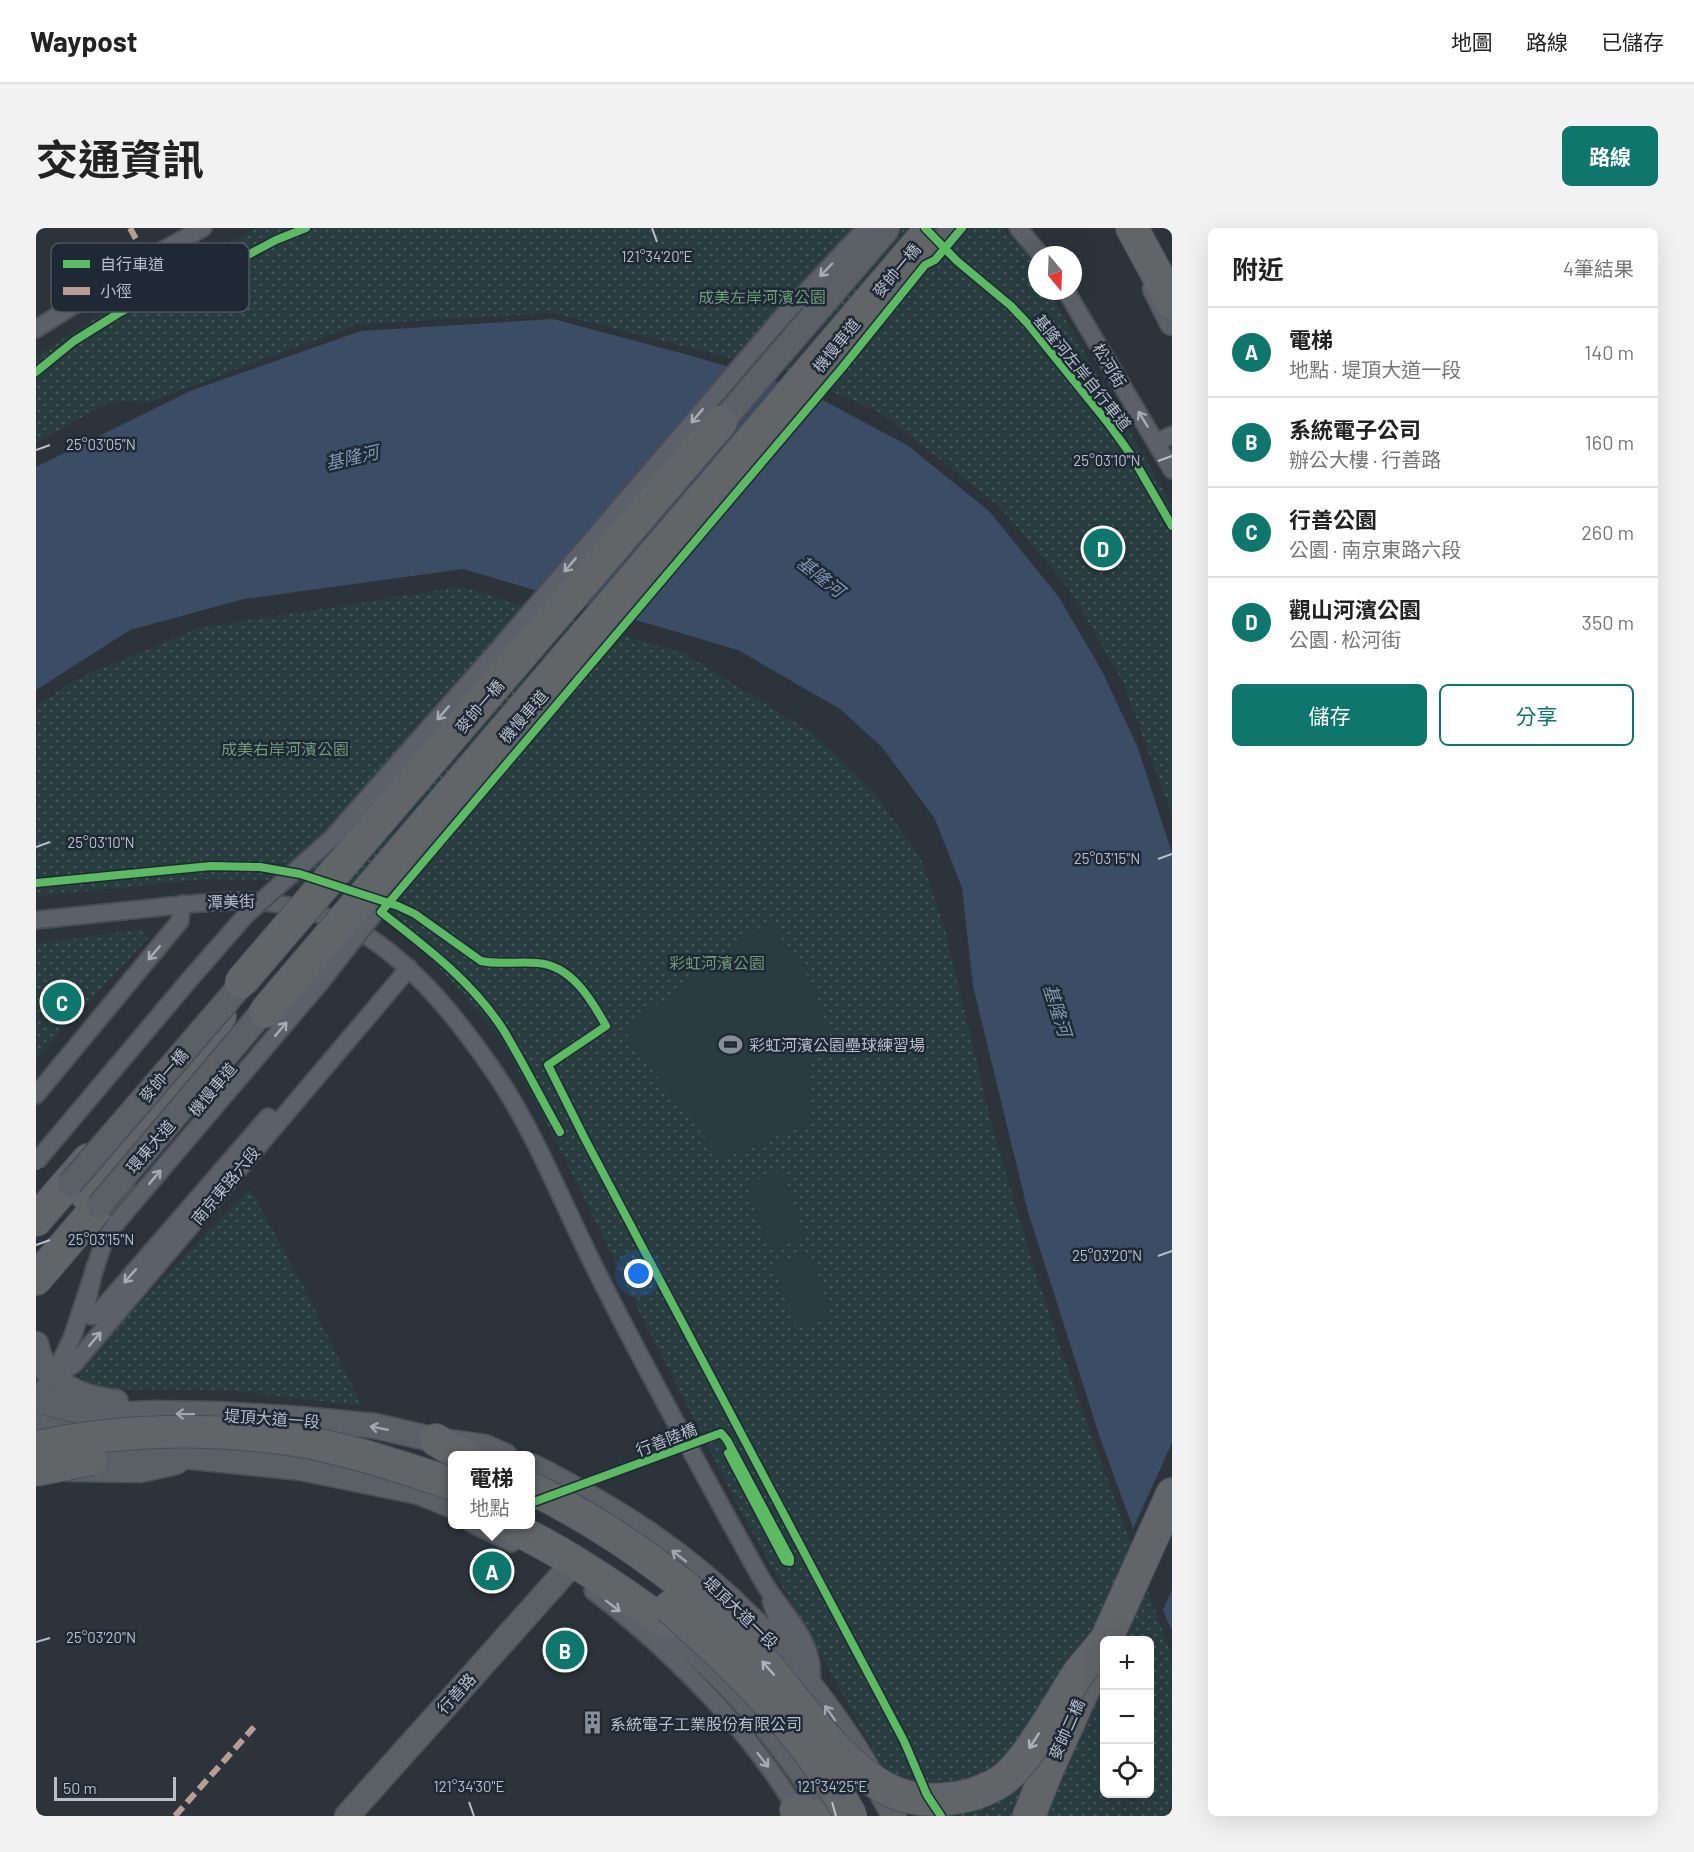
<!DOCTYPE html>
<html lang="zh-TW">
<head>
<meta charset="utf-8">
<style>
  :root { --surface:#fff; --page:#f2f2f2; --text:#222; --muted:#767676; --line:#e0e0e0; --accent:#0f766e }
  body { margin:0; font-family:Barlow,"Noto Sans TC",sans-serif; background:var(--page); color:var(--text) }
  .controls { position:absolute; right:18px; bottom:18px; display:grid; overflow:hidden; border-radius:9px; box-shadow:0 6px 24px #0002 }
  .controls button { width:54px; height:54px; display:grid; place-items:center; padding:0; border:0; border-bottom:2px solid var(--line); background:var(--surface); color:var(--text); font:30px sans-serif }
  .compass { position:absolute; left:992px; top:18px; width:54px; height:54px; border-radius:50%; background:var(--surface); box-shadow:0 6px 24px #0002; rotate:161deg }
  .scale { position:absolute; left:18px; bottom:15px; width:122px; box-sizing:border-box; padding-left:6px; border:3px solid #b7bfcb; border-top:0; font-size:16px; line-height:21px; white-space:nowrap; color:#b7bfcb; -webkit-text-stroke:4px #1f2936; paint-order:stroke }
  .you { position:absolute; left:603px; top:1046px; width:21px; height:21px; margin:-15px; border:4px solid #fff; border-radius:50%; background:#1a73e8; box-shadow:0 0 0 9px #1a73e833 }
  .badge { display:grid; place-items:center; width:39px; height:39px; border-radius:50%; background:var(--accent); color:#fff; font-size:20px; font-weight:700 }
  .pin { position:absolute; translate:-50% -50%; border:3px solid #fff; box-shadow:0 2px 6px #0006 }
  .popup { position:absolute; left:412px; top:1223px; width:87px; height:78px; box-sizing:border-box; display:grid; place-content:center; border-radius:9px; background:var(--surface); filter:drop-shadow(0 2px 4px #0005); font-size:20px; white-space:nowrap; color:var(--muted) }
  .popup b { font-size:22px; color:var(--text) }
  .popup::after { content:''; position:absolute; left:50%; top:100%; margin-left:-12px; border:12px solid transparent; border-top-color:var(--surface) }
  .list { margin:0; padding:0; list-style:none }
  h2 { display:flex; justify-content:space-between; align-items:center; height:78px; margin:0; padding:0 24px; font-size:26px }
  h2 small { font-size:20px; font-weight:400; color:var(--muted) }
  .list li { display:grid; grid-template-columns:39px 1fr auto; gap:18px; align-items:center; box-sizing:border-box; height:90px; padding:0 24px; border-top:2px solid var(--line) }
  .list b { display:block; font-size:22px; white-space:nowrap }
  .list p { margin:0; font-size:20px; white-space:nowrap; color:var(--muted) }
  .list em { font-size:20px; font-style:normal; color:var(--muted) }
  .actions { display:flex; gap:12px; padding:18px 24px }
  .actions a { flex:1; padding:14px 0; border:2px solid var(--accent); border-radius:9px; text-align:center; font-size:21px; color:var(--accent) }
  .actions .main { background:var(--accent); color:#fff }
  .icon { flex:none; width:33px; height:33px; fill:none; stroke:currentColor; stroke-width:2; stroke-linecap:round; stroke-linejoin:round }
  .map { position:relative; flex:none; width:1136px; height:1588px; overflow:hidden; border-radius:9px }
  header { display:flex; align-items:center; gap:36px; box-sizing:border-box; height:84px; padding:0 30px; background:var(--surface); border-bottom:2px solid var(--line) }
  header strong { font-size:28px }
  nav { display:flex; gap:33px; margin-inline-start:auto; font-size:21px }
  .intro { display:flex; align-items:center; justify-content:space-between; box-sizing:border-box; height:144px; padding:0 36px }
  h1 { margin:0; font-size:42px }
  .button { padding:15px 27px; border-radius:9px; background:var(--accent); color:#fff; font-size:21px; font-weight:700 }
  main { display:flex; gap:36px; padding:0 36px }
  aside { flex:1; background:var(--surface); border-radius:9px; box-shadow:0 6px 24px #0002 }
  .map>svg:first-child { display:block }
</style>
</head>
<body>
<header>
<strong>Waypost</strong>
<nav><a>地圖</a><a>路線</a><a>已儲存</a></nav>
</header>
<div class="intro"><h1>交通資訊</h1><a class="button">路線</a></div>
<main>
<div class="map">
<svg width="1136" height="1588" viewBox="0 0 1136 1588">
  <defs>
    <pattern id="grass-dots" width="8" height="8" patternUnits="userSpaceOnUse" patternTransform="scale(1.5)"><rect width="8" height="8" fill="#293d41"/><path d="M2 2h.1M6 6h.1" fill="none" stroke="#46575b" stroke-width="1.8" stroke-linecap="round"/></pattern>
  </defs>
  <rect width="100%" height="100%" fill="#2c333b"/>
  <g fill="url(#grass-dots)" fill-rule="evenodd">
    <path d="M 221,0 L 965,0 L 994,28 L 1001,41 L 1001,63 L 1013,63 L 1136,277 L 1136,588 L 1087,454 L 1033,361 L 964,279 L 845,185 L 754,145 L 517,85 L 322,96 L 113,174 L 75,173 L 0,215 L 0,128 L 110,58 Z"/>
    <path d="M 426,359 L 649,426 L 773,503 L 836,562 L 884,629 L 908,698 L 957,902 L 1001,1050 L 1040,1165 L 1136,1429 L 1136,1588 L 874,1588 L 702,1278 L 605,1087 L 515,903 L 465,810 L 394,729 L 348,692 L 298,667 L 245,652 L 170,651 L 0,668 L 0,478 L 39,452 L 163,400 ZM 1068,1412 L 1114,1412 L 1114,1566 L 1068,1566 Z"/>
    <path d="M 106,701 L 112,710 L 0,831 L 0,716 Z"/>
    <path d="M 214,961 L 266,1056 L 326,1178 L 193,1162 L 56,1161 L 39,1142 Z"/>
  </g>
  <g fill="#293d41">
    <path d="M 733,692 L 771,747 L 787,784 L 797,820 L 772,830 L 776,894 L 686,931 L 591,811 L 592,799 Z"/>
    <path d="M 746,943 L 769,1009 L 733,1021 L 711,955 Z"/>
    <path d="M 774,1024 L 796,1089 L 761,1101 L 738,1036 Z"/>
  </g>
  <path fill="#3b4c65" d="M 517,91 L 656,128 L 766,161 L 871,217 L 953,283 L 1022,368 L 1066,443 L 1102,520 L 1136,625 L 1136,1402 L 1130,1390 L 1064,1210 L 992,984 L 937,758 L 926,660 L 899,591 L 846,519 L 804,481 L 702,422 L 427,341 L 208,371 L 94,402 L 0,462 L 0,239 L 154,163 L 325,103 Z"/>
  <path fill="#2c333b" d="M 1136,1215 L 1136,1362 L 1125,1386 L 1095,1305 Z"/>
  <g fill="none" stroke-linecap="round" stroke-linejoin="round">
    <defs>
      <g id="street">
        <path d="M 982,0 L 1005,27"/>
        <path d="M 1030,63 L 1136,242"/>
        <path d="M 0,101 L 111,31 L 167,0"/>
        <path d="M 1121,214 L 1136,207"/>
        <path d="M 0,692 C 39,688 77,684 116,680 C 181,673 228,665 291,689 C 299,692 307,694 314,698 C 371,729 415,782 452,835 C 495,895 522,965 554,1030 C 598,1120 647,1208 695,1296 C 706,1315 716,1335 728,1355 C 746,1385 784,1418 774,1457"/>
        <path d="M 0,867 L 144,693 L 146,676"/>
        <path d="M 59,1038 L 49,1083 L 54,1088 L 58,1088 L 64,1083 L 232,889"/>
        <path d="M 18,1147 L 36,1110 L 68,1013 L 81,994"/>
        <path d="M 0,1168 L 16,1150 L 38,1136 L 373,740"/>
        <path d="M 436,1296 L 476,1315"/>
        <path d="M 557,1363 C 615,1407 666,1456 712,1512 C 731,1536 749,1561 764,1588"/>
        <path d="M 735,1373 L 744,1399 L 760,1431"/>
      </g>
      <g id="secondary">
        <path d="M 1119,61 L 1136,95"/>
        <path d="M 0,1116 C 8,1156 43,1170 80,1174"/>
        <path d="M 0,1173 L 64,1188 L 117,1185 L 182,1186 L 266,1191 L 339,1198 L 400,1212 L 449,1219 L 469,1228"/>
        <path d="M 0,1198 L 97,1223 L 265,1240 L 383,1264 L 417,1278"/>
        <path d="M 495,1238 C 513,1246 530,1256 547,1266 C 682,1339 788,1452 858,1588"/>
        <path d="M 34,1241 L 104,1242 L 140,1234"/>
        <path d="M 613,1387 C 687,1441 746,1511 794,1588"/>
        <path d="M 311,1588 L 530,1343"/>
      </g>
      <g id="highway">
        <path d="M 1096,0 L 1136,74"/>
        <path d="M 49,965 L 149,848 L 184,788"/>
        <path d="M 0,992 L 52,932"/>
        <path d="M 0,1051 L 83,954"/>
        <path d="M 400,1212 L 427,1228"/>
        <path d="M 469,1296 C 526,1323 578,1358 629,1395"/>
        <path d="M 1070,1412 L 1136,1266"/>
        <path d="M 760,1582 L 777,1588"/>
        <path d="M 993,1588 L 1010,1545 L 1056,1443"/>
      </g>
    </defs>
    <use href="#street" stroke="#4a4f55" stroke-width="20"/>
    <use href="#secondary" stroke="#4a4f55" stroke-width="27"/>
    <use href="#highway" stroke="#494f57" stroke-width="34"/>
    <use href="#street" stroke="#5c6169" stroke-width="16"/>
    <use href="#secondary" stroke="#5b6067" stroke-width="24"/>
    <use href="#highway" stroke="#626568" stroke-width="32"/>
    <defs>
      <g id="street-bridge">
        <path d="M 887,32 L 913,0"/>
        <path d="M 0,934 L 154,751 L 210,687 L 296,610 L 465,418 L 747,88 L 830,0"/>
        <path d="M 81,994 L 284,755 L 355,664 L 803,136 L 865,59"/>
      </g>
      <g id="secondary-bridge">
        <path d="M 674,208 L 852,0"/>
        <path d="M 34,956 L 217,743"/>
        <path d="M 63,978 L 239,769"/>
      </g>
      <g id="highway-bridge">
        <path d="M 205,754 L 685,194"/>
        <path d="M 229,784 L 886,11"/>
        <path d="M 0,1219 C 84,1201 174,1199 259,1212 C 313,1221 365,1239 417,1256"/>
        <path d="M 0,1242 L 55,1231"/>
        <path d="M 495,1260 C 571,1298 641,1347 702,1406 C 749,1451 795,1534 853,1562 C 885,1578 932,1573 962,1555 C 989,1540 1024,1473 1042,1446 C 1050,1435 1060,1425 1068,1414"/>
        <path d="M 633,1379 C 702,1440 770,1506 815,1588"/>
      </g>
    </defs>
    <use href="#street-bridge" stroke="#4a4f55" stroke-width="20" stroke-linecap="butt"/>
    <use href="#secondary-bridge" stroke="#4a4f55" stroke-width="27" stroke-linecap="butt"/>
    <use href="#highway-bridge" stroke="#494f57" stroke-width="34" stroke-linecap="butt"/>
    <use href="#street-bridge" stroke="#5c6169" stroke-width="16"/>
    <use href="#secondary-bridge" stroke="#5b6067" stroke-width="24"/>
    <use href="#highway-bridge" stroke="#626568" stroke-width="32"/>
    <g stroke="#b99d93" stroke-width="6" stroke-dasharray="12 6" stroke-linecap="butt">
      <path d="M 94,0 L 111,31"/>
      <path d="M 139,1588 L 218,1499"/>
    </g>
    <defs>
      <g id="cycleway">
        <path d="M 889,0 L 921,33 L 975,78 L 992,96 L 1072,195 L 1095,227 L 1136,298"/>
        <path d="M 0,144 L 38,113 L 83,85 L 129,60 L 191,38 L 240,12 L 270,0"/>
        <path d="M 0,655 L 175,638 L 224,639 L 264,646 L 362,678 L 379,686 L 445,733 C 463,737 482,733 501,735 C 535,737 555,771 570,798 L 512,837 L 549,911 L 868,1513 L 891,1567 L 905,1588"/>
        <path d="M 524,904 C 505,871 488,836 468,803 C 437,754 390,719 345,684 L 806,140 L 889,37 L 899,32 L 926,0"/>
        <path d="M 495,1275 L 685,1205 L 691,1212 L 754,1330 L 754,1334 L 749,1333 L 692,1225"/>
      </g>
    </defs>
    <use href="#cycleway" stroke="#1f2936" stroke-width="11"/>
    <use href="#cycleway" stroke="#5cba63" stroke-width="8"/>
  </g>
  <defs><path id="oneway-shaft" d="M-6 0H5M1.5-3L5.5 0L1.5 3" fill="none" stroke-width="1.6" stroke-linecap="round" stroke-linejoin="round" transform="scale(1.5)"/></defs>
  <g stroke="#a5acb7">
    <use href="#oneway-shaft" transform="translate(790 42) rotate(134)"/>
    <use href="#oneway-shaft" transform="translate(661 188) rotate(130)"/>
    <use href="#oneway-shaft" transform="translate(1107 191) rotate(-121)"/>
    <use href="#oneway-shaft" transform="translate(534 337) rotate(130)"/>
    <use href="#oneway-shaft" transform="translate(407 485) rotate(131)"/>
    <use href="#oneway-shaft" transform="translate(118 725) rotate(130)"/>
    <use href="#oneway-shaft" transform="translate(245 801) rotate(-50)"/>
    <use href="#oneway-shaft" transform="translate(119 949) rotate(-50)"/>
    <use href="#oneway-shaft" transform="translate(94 1048) rotate(131)"/>
    <use href="#oneway-shaft" transform="translate(59 1111) rotate(-50)"/>
    <use href="#oneway-shaft" transform="translate(577 1378) rotate(37)"/>
    <use href="#oneway-shaft" transform="translate(727 1532) rotate(52)"/>
  </g>
  <g stroke="#a0a7b2">
    <use href="#oneway-shaft" transform="translate(149 1186) rotate(-179)"/>
    <use href="#oneway-shaft" transform="translate(343 1200) rotate(-169)"/>
    <use href="#oneway-shaft" transform="translate(643 1328) rotate(-142)"/>
    <use href="#oneway-shaft" transform="translate(794 1485) rotate(-125)"/>
  </g>
  <g stroke="#aab2bc">
    <use href="#oneway-shaft" transform="translate(732 1440) rotate(-131)"/>
    <use href="#oneway-shaft" transform="translate(998 1513) rotate(123)"/>
  </g>
  <path fill="none" stroke="#b7bfcb" stroke-width="2" d="M 616,0 L 621,14M 0,222 L 14,217M 1122,233 L 1136,228M 0,619 L 14,614M 1122,631 L 1136,626M 0,1017 L 14,1012M 1122,1028 L 1136,1023M 0,1414 L 14,1410M 433,1574 L 438,1588M 796,1574 L 800,1588"/>
  <defs>
    <symbol id="stadium-bare" viewBox="-9 -9 18 18"><path d="M0-5a6.5 5 0 1 0 0 10a6.5 5 0 1 0 0-10ZM-3.5-1.8h7v3.6h-7Z" fill="#868e99" stroke="#1f2936" stroke-width="2.5" paint-order="stroke"/></symbol>
    <symbol id="building-bare" viewBox="-9 -9 18 18"><path d="M-4-6H4V6H1V3H-1V6H-4ZM-2.5-4.3h1.7v1.8h-1.7ZM.8-4.3h1.7v1.8H.8ZM-2.5-1h1.7V.8h-1.7ZM.8-1h1.7V.8H.8Z" fill="#868e99" stroke="#1f2936" stroke-width="2.5" paint-order="stroke"/></symbol>
  </defs>
  <g fill-rule="evenodd">
    <use href="#stadium-bare" x="678" y="800" width="33" height="33"/>
    <use href="#building-bare" x="540" y="1478" width="33" height="33"/>
  </g>
  <g text-anchor="middle" dominant-baseline="central" stroke-width="5" stroke-linejoin="round" paint-order="stroke">
    <g font-size="16" fill="#b7bfcb" stroke="#1f2936">
      <text transform="translate(860 42) rotate(-50)">麥帥一橋</text>
      <text transform="translate(800 117) rotate(-51)">機慢車道</text>
      <text transform="translate(1074 137) rotate(59)">松河街</text>
      <text transform="translate(1047 144) rotate(51)">基隆河左岸自行車道</text>
      <text transform="translate(443 478) rotate(-49)">麥帥一橋</text>
      <text transform="translate(487 488) rotate(-49)">機慢車道</text>
      <text transform="translate(195 673) rotate(-2)">潭美街</text>
      <text transform="translate(127 847) rotate(-49)">麥帥一橋</text>
      <text transform="translate(176 861) rotate(-50)">機慢車道</text>
      <text transform="translate(114 918) rotate(-49)">環東大道</text>
      <text transform="translate(189 957) rotate(-50)">南京東路六段</text>
      <text transform="translate(236 1190) rotate(4)">堤頂大道一段</text>
      <text transform="translate(630 1211) rotate(-21)">行善陸橋</text>
      <text transform="translate(705 1384) rotate(44)">堤頂大道一段</text>
      <text transform="translate(420 1465) rotate(-48)">行善路</text>
      <text transform="translate(1030 1501) rotate(-66)">麥帥二橋</text>
    </g>
    <g font-size="16" fill="#6f9b79" stroke="#1f2936">
      <text x="726" y="68">成美左岸河濱公園</text>
      <text x="249" y="520">成美右岸河濱公園</text>
      <text x="681" y="734">彩虹河濱公園</text>
    </g>
    <g font-size="16" fill="#b7bfcb" stroke="#1f2936" text-anchor="start">
      <text x="713" y="816">彩虹河濱公園壘球練習場</text>
      <text x="574" y="1495">系統電子工業股份有限公司</text>
    </g>
    <g font-size="18" font-style="italic" fill="#7f95b2" stroke="#1f2936">
      <text transform="translate(316 229) rotate(-13)">基隆河</text>
      <text transform="translate(785 348) rotate(38)">基隆河</text>
      <text transform="translate(1022 782) rotate(72)">基隆河</text>
    </g>
  </g>
  <rect x="15" y="15" width="198" height="69" rx="9" fill="#1f2936" stroke="#4d5663" stroke-width="1.5"/>
  <rect x="27" y="32" width="27" height="8" fill="#5cba63"/>
  <rect x="27" y="59" width="27" height="8" fill="#b99d93"/>
  <g font-size="16" fill="#b7bfcb">
    <text x="64" y="42">自行車道</text>
    <text x="64" y="69">小徑</text>
  </g>
  <g font-size="15" text-anchor="middle" fill="#b7bfcb" stroke="#1f2936" stroke-width="5" stroke-linejoin="round" paint-order="stroke">
    <text x="621" y="34">121°34'20"E</text>
    <text x="65" y="222">25°03'05"N</text>
    <text x="1071" y="238">25°03'10"N</text>
    <text x="65" y="620">25°03'10"N</text>
    <text x="1071" y="636">25°03'15"N</text>
    <text x="65" y="1017">25°03'15"N</text>
    <text x="1071" y="1033">25°03'20"N</text>
    <text x="65" y="1415">25°03'20"N</text>
    <text x="433" y="1564">121°34'30"E</text>
    <text x="796" y="1564">121°34'25"E</text>
  </g>
</svg>
<div class="controls">
<button>+</button>
<button>−</button>
<button><svg class="icon" aria-label="locate" viewBox="0 0 24 24"><circle cx="12" cy="12" r="6"/><path d="M12 2v4M12 18v4M2 12h4M18 12h4"/></svg></button>
</div>
<svg class="compass" viewBox="-18 -18 36 36"><path d="M0-13l5 13h-10z" fill="#e53935"/><path d="M0 13l5-13h-10z" fill="#767676"/></svg>
<div class="scale">50 m</div>
<div class="you"></div>
<div class="pin badge" style="left:456px;top:1343px">A</div>
<div class="popup"><b>電梯</b>地點</div>
<div class="pin badge" style="left:529px;top:1422px">B</div>
<div class="pin badge" style="left:26px;top:774px">C</div>
<div class="pin badge" style="left:1067px;top:320px">D</div>
</div>
<aside>
<h2>附近<small>4筆結果</small></h2>
<ul class="list">
<li><span class="badge">A</span><div><b>電梯</b><p>地點 · 堤頂大道一段</p></div><em>140 m</em></li>
<li><span class="badge">B</span><div><b>系統電子公司</b><p>辦公大樓 · 行善路</p></div><em>160 m</em></li>
<li><span class="badge">C</span><div><b>行善公園</b><p>公園 · 南京東路六段</p></div><em>260 m</em></li>
<li><span class="badge">D</span><div><b>觀山河濱公園</b><p>公園 · 松河街</p></div><em>350 m</em></li>
</ul>
<div class="actions"><a class="main">儲存</a><a>分享</a></div>
</aside>
</main>
</body>
</html>
